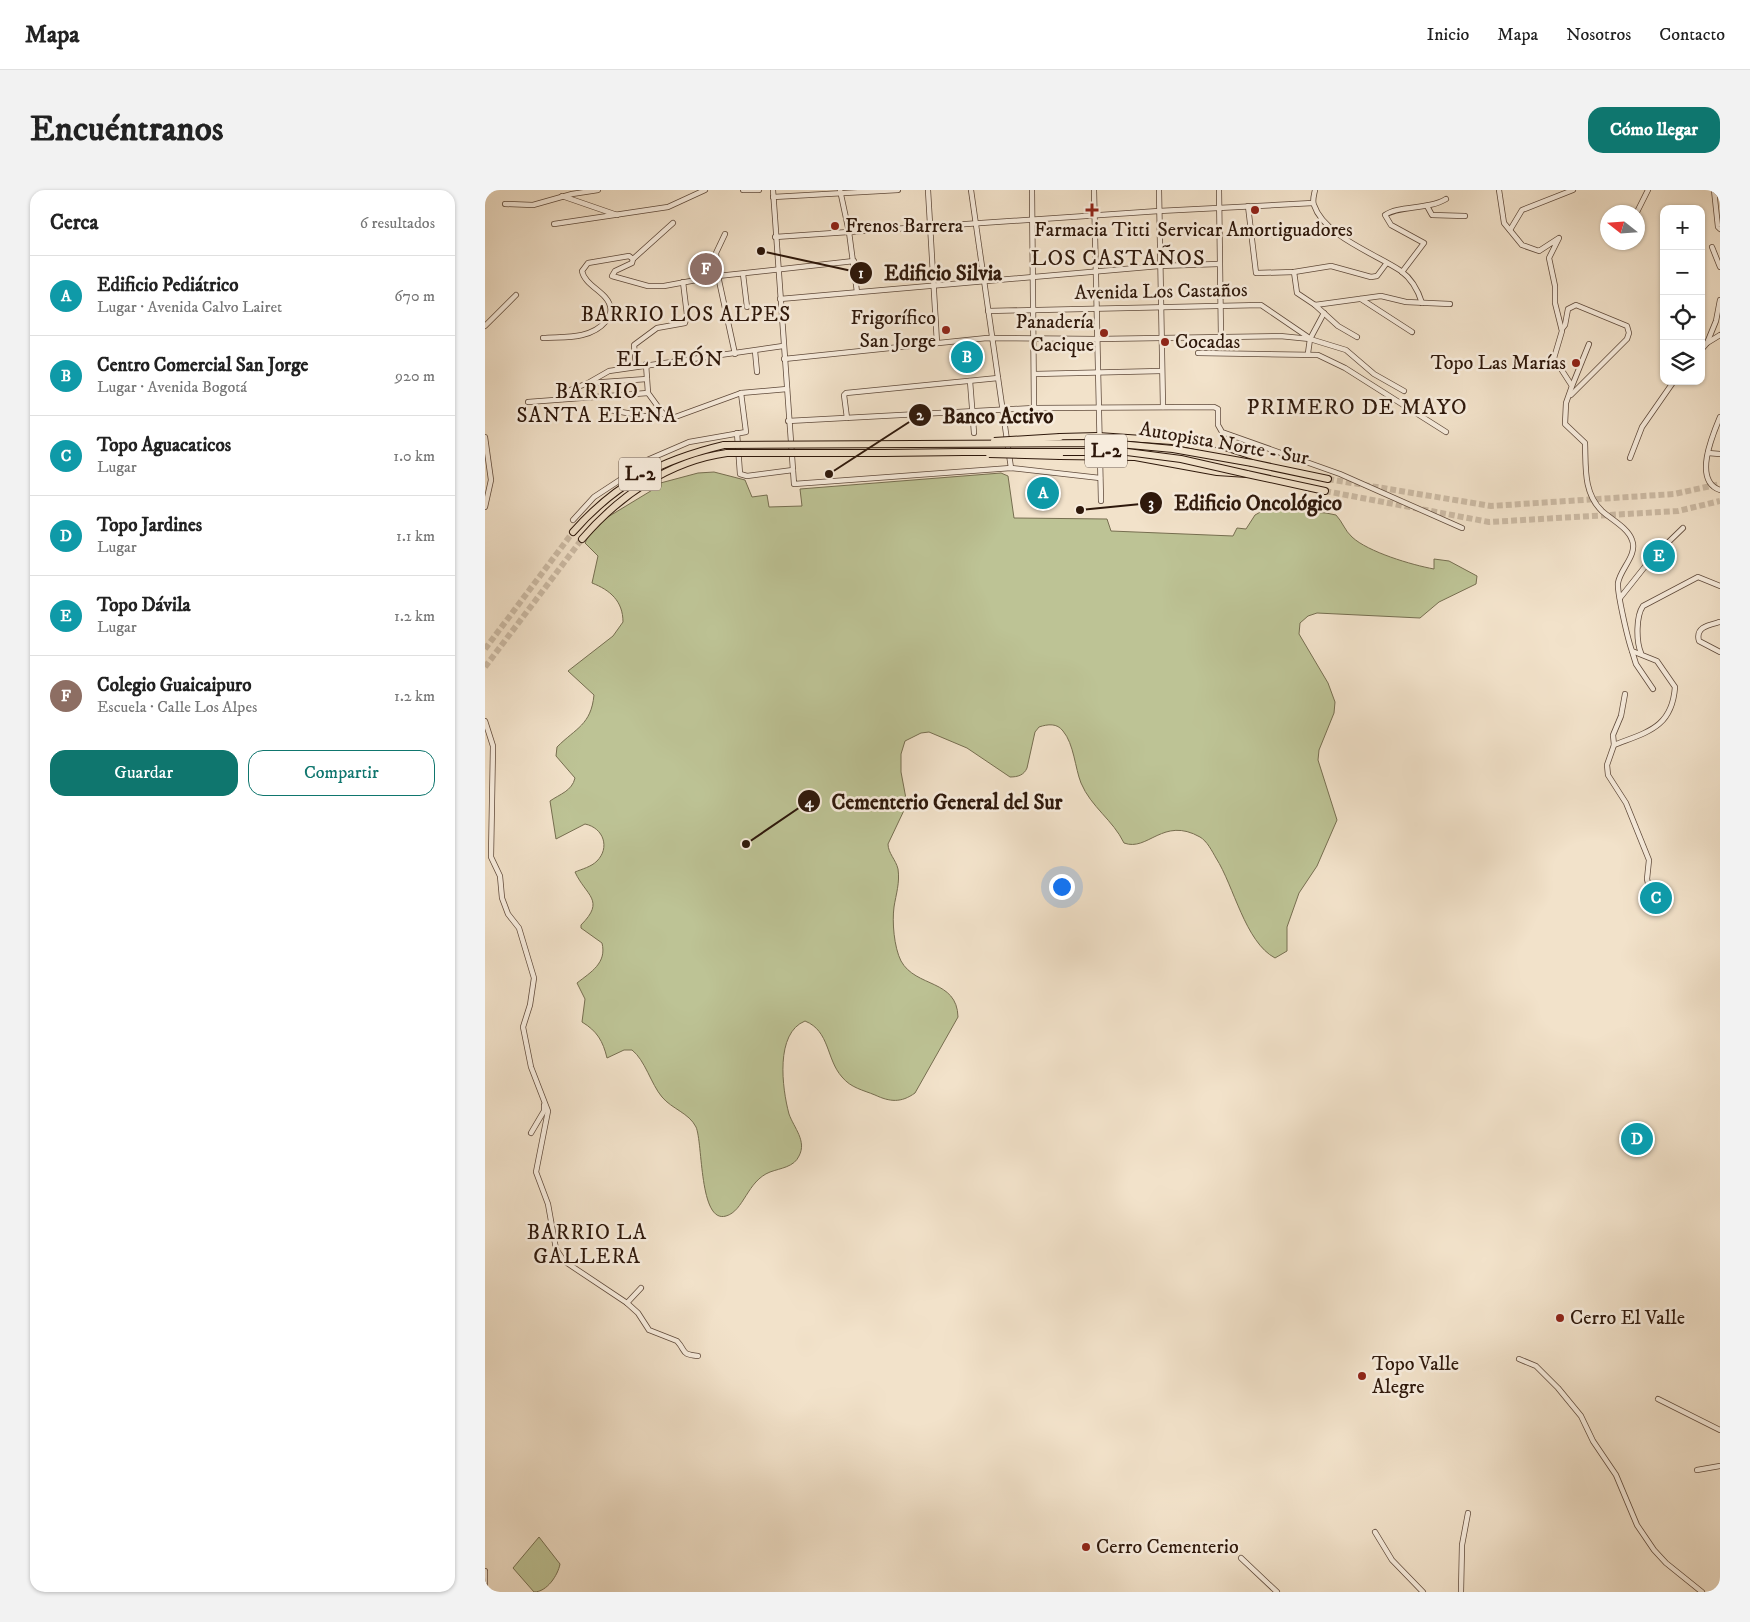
<!DOCTYPE html>
<html lang="es">
<head>
<meta charset="utf-8">
<style>
  :root { --surface:#fff; --page:#f2f2f2; --text:#222; --muted:#767676; --line:#e0e0e0; --accent:#0f766e }
  body { margin:0; font-family:"IM FELL DW Pica",serif; background:var(--page); color:var(--text) }
  .controls { position:absolute; right:15px; top:15px; display:grid; overflow:hidden; border-radius:10px; box-shadow:0 1px 4px #0004 }
  .controls button { width:45px; height:45px; display:grid; place-items:center; padding:0; border:0; border-bottom:1px solid var(--line); background:var(--surface); color:var(--text); font:25px sans-serif }
  .compass { position:absolute; left:1115px; top:15px; width:45px; height:45px; border-radius:50%; background:var(--surface); box-shadow:0 1px 4px #0004; rotate:287deg }
  .you { position:absolute; left:576px; top:696px; width:18px; height:18px; margin:-12px; border:4px solid #fff; border-radius:50%; background:#1a73e8; box-shadow:0 0 0 8px #1a73e833 }
  .badge { display:grid; place-items:center; width:32px; height:32px; border-radius:50%; background:var(--accent); color:#fff; font-size:16px; font-weight:700 }
  .pin { position:absolute; translate:-50% -50%; border:2px solid #fff; box-shadow:0 1px 5px #0006 }
  .list { margin:0; padding:0; list-style:none }
  h2 { display:flex; justify-content:space-between; align-items:center; height:65px; margin:0; padding:0 20px; font-size:21px }
  h2 small { font-size:16px; font-weight:400; color:var(--muted) }
  .list li { display:grid; grid-template-columns:32px 1fr auto; gap:15px; align-items:center; box-sizing:border-box; height:80px; padding:0 20px; border-top:1px solid var(--line) }
  .list b { display:block; font-size:19px; white-space:nowrap }
  .list p { margin:0; font-size:16px; white-space:nowrap; color:var(--muted) }
  .list em { font-size:16px; font-style:normal; color:var(--muted) }
  .actions { display:flex; gap:10px; padding:15px 20px }
  .actions a { flex:1; padding:11px 0; border:1px solid var(--accent); border-radius:15px; text-align:center; font-size:18px; color:var(--accent) }
  .actions .main { background:var(--accent); color:#fff }
  .icon { flex:none; width:28px; height:28px; fill:none; stroke:currentColor; stroke-width:2; stroke-linecap:round; stroke-linejoin:round }
  .map { position:relative; flex:none; width:1235px; height:1402px; overflow:hidden; border-radius:15px }
  header { display:flex; align-items:center; gap:30px; box-sizing:border-box; height:70px; padding:0 25px; background:var(--surface); border-bottom:1px solid var(--line) }
  header strong { font-size:24px }
  nav { display:flex; gap:28px; margin-inline-start:auto; font-size:18px }
  .intro { display:flex; align-items:center; justify-content:space-between; box-sizing:border-box; height:120px; padding:0 30px }
  h1 { margin:0; font-size:35px }
  .button { padding:12px 22px; border-radius:15px; background:var(--accent); color:#fff; font-size:18px; font-weight:700 }
  main { display:flex; gap:30px; padding:0 30px }
  aside { flex:1; background:var(--surface); border-radius:15px; box-shadow:0 1px 4px #0004 }
  .map>svg:first-child { display:block }
</style>
</head>
<body>
<header>
<strong>Mapa</strong>
<nav><a>Inicio</a><a>Mapa</a><a>Nosotros</a><a>Contacto</a></nav>
</header>
<div class="intro"><h1>Encuéntranos</h1><a class="button">Cómo llegar</a></div>
<main>
<aside>
<h2>Cerca<small>6 resultados</small></h2>
<ul class="list">
<li><span class="badge" style="background:#0f9aa8">A</span><div><b>Edificio Pediátrico</b><p>Lugar · Avenida Calvo Lairet</p></div><em>670 m</em></li>
<li><span class="badge" style="background:#0f9aa8">B</span><div><b>Centro Comercial San Jorge</b><p>Lugar · Avenida Bogotá</p></div><em>920 m</em></li>
<li><span class="badge" style="background:#0f9aa8">C</span><div><b>Topo Aguacaticos</b><p>Lugar</p></div><em>1.0 km</em></li>
<li><span class="badge" style="background:#0f9aa8">D</span><div><b>Topo Jardines</b><p>Lugar</p></div><em>1.1 km</em></li>
<li><span class="badge" style="background:#0f9aa8">E</span><div><b>Topo Dávila</b><p>Lugar</p></div><em>1.2 km</em></li>
<li><span class="badge" style="background:#8d6e63">F</span><div><b>Colegio Guaicaipuro</b><p>Escuela · Calle Los Alpes</p></div><em>1.2 km</em></li>
</ul>
<div class="actions"><a class="main">Guardar</a><a>Compartir</a></div>
</aside>
<div class="map">
<svg width="1235" height="1402" viewBox="0 0 1235 1402">
  <rect width="100%" height="100%" fill="#f2e2ca"/>
  <filter id="stains"><feTurbulence type="fractalNoise" baseFrequency=".004" numOctaves="4"/><feColorMatrix values="0 0 0 0 .2 0 0 0 0 .09 0 0 0 0 .02 0 0 0 .5 -.17"/></filter>
  <radialGradient id="worn" r=".72"><stop offset=".6" stop-color="#630" stop-opacity="0"/><stop offset="1" stop-color="#630" stop-opacity=".3"/></radialGradient>
  <g fill="#bdc395" stroke="#766e50">
    <path d="M 229,282 L 260,290 L 267,307 L 282,305 L 284,317 L 317,316 L 315,299 L 516,283 L 523,286 L 529,328 L 622,329 L 626,341 L 748,346 L 752,338 L 761,339 L 770,325 L 781,319 L 841,323 L 851,325 C 857,331 860,341 867,347 C 883,362 927,375 949,379 L 949,369 L 964,371 L 992,386 L 991,394 L 954,412 L 935,428 L 832,423 L 823,426 L 815,433 L 814,444 L 843,493 L 850,512 L 849,523 L 834,560 L 833,570 L 852,630 L 832,676 L 814,703 L 802,737 L 802,761 L 790,768 C 760,752 749,696 731,668 C 727,661 722,651 715,647 C 678,626 663,662 639,653 C 628,630 606,617 596,593 C 590,578 589,554 578,541 C 572,533 563,534 554,537 L 550,542 L 542,578 C 539,585 533,587 525,587 L 482,558 L 444,542 L 436,543 L 420,551 L 416,564 L 416,582 L 422,614 L 403,654 C 403,663 411,670 413,679 C 415,693 411,704 409,717 C 407,732 409,757 416,771 C 431,798 472,789 473,827 L 430,903 C 416,913 405,912 390,905 C 378,900 366,898 357,887 C 341,869 345,841 320,831 C 290,843 297,898 304,924 C 309,938 322,951 314,966 C 309,977 296,978 285,982 C 262,991 259,1021 241,1026 C 214,1034 218,953 211,937 C 204,923 187,919 177,907 C 166,894 160,870 147,860 L 139,860 L 122,868 C 118,851 112,841 97,832 L 100,809 L 92,793 C 106,782 122,773 117,753 L 96,738 L 96,735 C 121,710 101,706 90,682 C 97,679 106,677 112,671 C 125,658 119,638 100,634 L 71,649 L 65,611 C 75,604 87,601 90,588 L 71,566 L 72,557 C 91,538 106,535 109,505 L 83,481 L 128,446 L 138,432 C 138,411 125,400 107,393 L 113,366 L 100,353 L 108,336 L 169,299 L 168,295 L 213,283 Z"/>
    <path d="M 54,1347 L 75,1374 C 73,1385 62,1402 49,1402 L 28,1378 Z"/>
  </g>
  <g fill="none" stroke-linecap="round" stroke-linejoin="round">
    <g stroke="#cbbaa4" stroke-width="6" stroke-dasharray="6 3" stroke-linecap="butt">
      <path d="M 843,289 L 1006,316 L 1189,304 L 1235,294"/>
      <path d="M 840,301 L 1004,332 L 1193,321 L 1235,311"/>
      <path d="M 0,459 L 88,342"/>
      <path d="M 0,477 L 97,349"/>
    </g>
    <defs>
      <g id="minor">
        <path d="M 258,0 L 274,0"/>
        <path d="M 288,0 L 309,294 L 526,278 L 615,288"/>
        <path d="M 355,0 L 364,42 L 372,102"/>
        <path d="M 443,0 L 452,153"/>
        <path d="M 486,0 L 526,278"/>
        <path d="M 547,0 L 549,218"/>
        <path d="M 609,0 L 616,311"/>
        <path d="M 674,0 L 678,217"/>
        <path d="M 734,0 L 736,148"/>
        <path d="M 830,0 C 829,5 827,11 829,15 C 839,46 891,64 916,81 C 927,89 933,100 937,113"/>
        <path d="M 1014,0 L 1019,33 L 1037,55 L 1054,61 L 1074,48 L 1064,68 L 1070,96 L 1070,113 L 1077,141 L 1069,168 L 1087,196 L 1081,213 L 1080,234 L 1100,253 C 1101,276 1098,303 1117,321 C 1127,330 1143,338 1147,350 C 1153,365 1135,379 1133,393 C 1132,403 1143,450 1147,461 L 1172,471 L 1190,497 C 1187,538 1162,542 1129,555"/>
        <path d="M 1229,0 L 1233,37 L 1235,39"/>
        <path d="M 77,6 L 132,25"/>
        <path d="M 288,7 L 413,0"/>
        <path d="M 20,14 L 48,15 L 87,4 L 113,0"/>
        <path d="M 763,16 L 771,83 L 809,82 L 846,76 L 886,87 L 892,86 L 901,74"/>
        <path d="M 942,16 L 947,25 L 980,26"/>
        <path d="M 1152,22 L 1163,0"/>
        <path d="M 188,33 L 148,69 L 147,73 L 130,81 L 127,86 L 163,96 L 179,96 L 233,86 L 369,71"/>
        <path d="M 69,34 L 183,17 L 220,0"/>
        <path d="M 1025,40 L 1037,20 L 1088,0"/>
        <path d="M 240,44 L 231,63 L 233,86 L 250,164"/>
        <path d="M 767,45 L 849,41"/>
        <path d="M 290,47 L 674,21 L 828,13"/>
        <path d="M 1135,54 L 1136,52"/>
        <path d="M 1227,57 L 1235,77"/>
        <path d="M 809,82 L 812,103 L 830,115 L 896,106 L 921,112 L 965,114"/>
        <path d="M 917,82 L 939,53 L 906,35 L 900,25 C 914,15 943,20 961,9"/>
        <path d="M 258,84 L 262,117"/>
        <path d="M 295,109 L 674,76 L 733,74"/>
        <path d="M 876,109 L 927,142"/>
        <path d="M 830,115 L 853,136 L 872,147"/>
        <path d="M 503,121 L 776,115 L 823,147"/>
        <path d="M 0,136 L 31,105"/>
        <path d="M 1077,139 L 1080,135 L 1083,119 L 1091,115 L 1142,136 L 1144,143 L 1142,149 L 1086,205"/>
        <path d="M 58,148 C 70,147 85,148 97,145 C 114,141 136,125 120,107 C 113,99 99,92 97,81 L 103,73 L 144,66 L 148,69"/>
        <path d="M 1222,153 L 1231,131 L 1235,110"/>
        <path d="M 1216,160 L 1222,153 L 1235,145"/>
        <path d="M 270,161 L 272,182"/>
        <path d="M 713,163 L 833,165 L 860,178 L 961,242"/>
        <path d="M 823,163 L 825,149 L 839,123"/>
        <path d="M 299,169 L 502,148 L 613,149 L 795,146 L 825,149 L 861,160 L 889,184 L 919,201"/>
        <path d="M 161,174 L 163,203 L 182,229"/>
        <path d="M 151,176 L 149,155 L 172,138 L 200,133 L 202,125 L 198,92"/>
        <path d="M 550,184 L 676,181"/>
        <path d="M 485,191 L 489,243"/>
        <path d="M 104,193 L 162,189"/>
        <path d="M 1087,196 L 1104,154"/>
        <path d="M 77,209 L 80,202 L 103,193 L 124,181 L 298,156"/>
        <path d="M 43,212 L 163,203"/>
        <path d="M 119,219 L 182,230 L 256,203 L 302,199"/>
        <path d="M 1235,227 C 1227,246 1208,291 1235,300"/>
        <path d="M 362,228 L 359,205 L 361,203 L 513,188"/>
        <path d="M 303,231 L 549,218 L 729,217 L 733,219 L 733,235 L 737,242 L 855,284 L 977,338"/>
        <path d="M 252,243 L 255,284 L 262,286 L 308,280"/>
        <path d="M 0,247 L 6,290 L 0,317"/>
        <path d="M 1223,263 L 1235,264"/>
        <path d="M 1145,268 L 1157,237 L 1189,191"/>
        <path d="M 88,330 L 109,307 L 141,286 L 153,274 L 204,252 L 261,242 L 256,203"/>
        <path d="M 1135,408 L 1166,369 L 1198,338"/>
        <path d="M 1235,432 C 1224,435 1210,437 1214,451 L 1235,462"/>
        <path d="M 1147,461 L 1151,474 L 1168,499"/>
        <path d="M 1156,463 C 1151,451 1151,426 1158,416 L 1213,387 L 1235,396"/>
        <path d="M 1140,504 L 1136,526 L 1128,545 L 1129,555 L 1122,575 L 1123,585 L 1141,613 L 1164,670 L 1162,689 L 1167,710"/>
        <path d="M 0,531 L 8,556 L 6,667 L 15,686 L 17,708 L 23,724 L 34,738 L 49,788 L 45,815 L 38,837 L 46,877 L 63,921 L 51,982 L 63,1014 L 71,1059 L 79,1071 L 142,1113 L 153,1123 L 164,1140 L 192,1151 C 202,1162 195,1164 213,1166"/>
        <path d="M 46,943 L 59,921 L 59,915"/>
        <path d="M 142,1113 L 156,1098"/>
        <path d="M 1034,1169 L 1051,1176 L 1073,1198 L 1096,1226 L 1108,1251 L 1131,1285 L 1152,1335 L 1169,1360 L 1181,1373 L 1217,1402"/>
        <path d="M 1173,1209 L 1235,1240"/>
        <path d="M 1212,1280 L 1235,1276"/>
        <path d="M 890,1342 L 907,1370 L 938,1402"/>
        <path d="M 756,1368 L 792,1402"/>
        <path d="M 0,1381 L 0,1397"/>
        <path d="M 976,1402 L 977,1355 L 983,1323"/>
      </g>
      <g id="highway">
        <path d="M 575,247 L 613,246 L 687,251 L 724,259 L 767,273 L 843,289"/>
        <path d="M 399,263 L 478,262"/>
        <path d="M 575,266 L 650,267 L 732,282 L 762,284 L 840,301"/>
        <path d="M 88,342 C 131,293 176,270 239,255"/>
        <path d="M 97,349 C 134,306 184,271 242,263"/>
      </g>
    </defs>
    <use href="#minor" stroke="#5f4a3b" stroke-width="6"/>
    <use href="#highway" stroke="#2e180b" stroke-width="8"/>
    <use href="#minor" stroke="#f7ecdd" stroke-width="4.5"/>
    <use href="#highway" stroke="#f2e2ca" stroke-width="6"/>
    <defs>
      <g id="highway-bridge">
        <path d="M 509,251 L 575,247"/>
        <path d="M 239,255 L 623,253 L 688,259 L 767,273"/>
        <path d="M 478,262 L 642,262 L 696,269 L 762,284"/>
        <path d="M 242,263 L 399,263"/>
        <path d="M 504,264 L 575,266"/>
      </g>
    </defs>
    <use href="#highway-bridge" stroke="#2e180b" stroke-width="8" stroke-linecap="butt"/>
    <use href="#highway-bridge" stroke="#f2e2ca" stroke-width="6"/>
  </g>
  <g fill="#8f2418" stroke="#f7ecdd" stroke-width="2">
    <path d="M604.5 12.5h5v5h5v5h-5v5h-5v-5h-5v-5h5z"/>
    <circle cx="770" cy="20" r="5"/>
    <circle cx="350" cy="36" r="5"/>
    <circle cx="461" cy="140" r="5"/>
    <circle cx="619" cy="143" r="5"/>
    <circle cx="680" cy="152" r="5"/>
    <circle cx="1091" cy="173" r="5"/>
    <circle cx="1075" cy="1128" r="5"/>
    <circle cx="877" cy="1186" r="5"/>
    <circle cx="601" cy="1357" r="5"/>
  </g>
  <g text-anchor="middle" dominant-baseline="central" stroke-width="5" stroke-linejoin="round" paint-order="stroke">
    <g fill="#f7ecdd" stroke="#6a584a" stroke-width="1">
      <rect x="600" y="244.5" width="42" height="33" rx="4"/>
      <rect x="134" y="267.5" width="42" height="33" rx="4"/>
    </g>
    <g font-size="19" font-weight="bold" fill="#2e180b">
      <text x="621" y="261">L-2</text>
      <text x="155" y="284">L-2</text>
    </g>
    <g font-size="20" fill="#2e180b" stroke="#f7ecdd" text-anchor="start">
      <text x="360" y="36">Frenos Barrera</text>
      <text x="607" y="40" text-anchor="middle">Farmacia Titti</text>
      <text x="770" y="40" text-anchor="middle">Servicar Amortiguadores</text>
      <text x="451" y="128" text-anchor="end">Frigorífico<tspan x="451" dy="23">San Jorge</tspan></text>
      <text x="609" y="132" text-anchor="end">Panadería<tspan x="609" dy="23">Cacique</tspan></text>
      <text x="690" y="152">Cocadas</text>
      <text x="1081" y="173" text-anchor="end">Topo Las Marías</text>
      <text x="1085" y="1128">Cerro El Valle</text>
      <text x="887" y="1174">Topo Valle<tspan x="887" dy="23">Alegre</tspan></text>
      <text x="611" y="1357">Cerro Cementerio</text>
    </g>
    <g font-size="20" fill="#2e180b" stroke="#f7ecdd">
      <text transform="translate(676 102) rotate(-1)">Avenida Los Castaños</text>
      <text transform="translate(739 254) rotate(10)">Autopista Norte - Sur</text>
    </g>
    <g font-size="21" letter-spacing="1" fill="#2e180b" stroke="#f7ecdd">
      <text x="201" y="125">BARRIO LOS ALPES</text>
      <text x="112" y="202">BARRIO<tspan x="112" dy="24">SANTA ELENA</tspan></text>
      <text x="102" y="1043">BARRIO LA<tspan x="102" dy="24">GALLERA</tspan></text>
    </g>
    <g font-size="22" letter-spacing="1" fill="#2e180b" stroke="#f7ecdd">
      <text x="633" y="68">LOS CASTAÑOS</text>
      <text x="185" y="169">EL LEÓN</text>
      <text x="872" y="217">PRIMERO DE MAYO</text>
    </g>
  </g>
  <path fill="none" stroke="#2e180b" stroke-width="2" d="M276 61L376 83M344 284L435 225M595 320L666 313M261 654L324 611"/>
  <g fill="#2e180b" stroke="#f7ecdd" stroke-width="2">
    <circle cx="276" cy="61" r="5"/>
    <circle cx="344" cy="284" r="5"/>
    <circle cx="595" cy="320" r="5"/>
    <circle cx="261" cy="654" r="5"/>
    <circle cx="376" cy="83" r="12"/>
    <circle cx="435" cy="225" r="12"/>
    <circle cx="666" cy="313" r="12"/>
    <circle cx="324" cy="611" r="12"/>
  </g>
  <g font-size="15" text-anchor="middle" font-weight="bold" fill="#fff">
    <text x="376" y="88">1</text>
    <text x="435" y="230">2</text>
    <text x="666" y="318">3</text>
    <text x="324" y="617">4</text>
  </g>
  <g font-size="21" text-anchor="middle" font-weight="bold" fill="#2e180b" stroke="#f7ecdd" stroke-width="5" stroke-linejoin="round" paint-order="stroke">
    <text x="458" y="90">Edificio Silvia</text>
    <text x="513" y="233">Banco Activo</text>
    <text x="773" y="320">Edificio Oncológico</text>
    <text x="462" y="619">Cementerio General del Sur</text>
  </g>
  <rect width="100%" height="100%" filter="url(#stains)"/>
  <rect width="100%" height="100%" fill="url(#worn)"/>
</svg>
<div class="controls">
<button>+</button>
<button>−</button>
<button><svg class="icon" aria-label="locate" viewBox="0 0 24 24"><circle cx="12" cy="12" r="6"/><path d="M12 2v4M12 18v4M2 12h4M18 12h4"/></svg></button>
<button><svg class="icon" aria-label="layers" viewBox="0 0 24 24"><path d="M12 4l9 5-9 5-9-5zM3 14l9 5 9-5"/></svg></button>
</div>
<svg class="compass" viewBox="-18 -18 36 36"><path d="M0-13l5 13h-10z" fill="#e53935"/><path d="M0 13l5-13h-10z" fill="#767676"/></svg>
<div class="you"></div>
<div class="pin badge" style="left:558px;top:303px;background:#0f9aa8">A</div>
<div class="pin badge" style="left:482px;top:167px;background:#0f9aa8">B</div>
<div class="pin badge" style="left:1171px;top:708px;background:#0f9aa8">C</div>
<div class="pin badge" style="left:1152px;top:949px;background:#0f9aa8">D</div>
<div class="pin badge" style="left:1174px;top:366px;background:#0f9aa8">E</div>
<div class="pin badge" style="left:221px;top:79px;background:#8d6e63">F</div>
</div>
</main>
</body>
</html>
